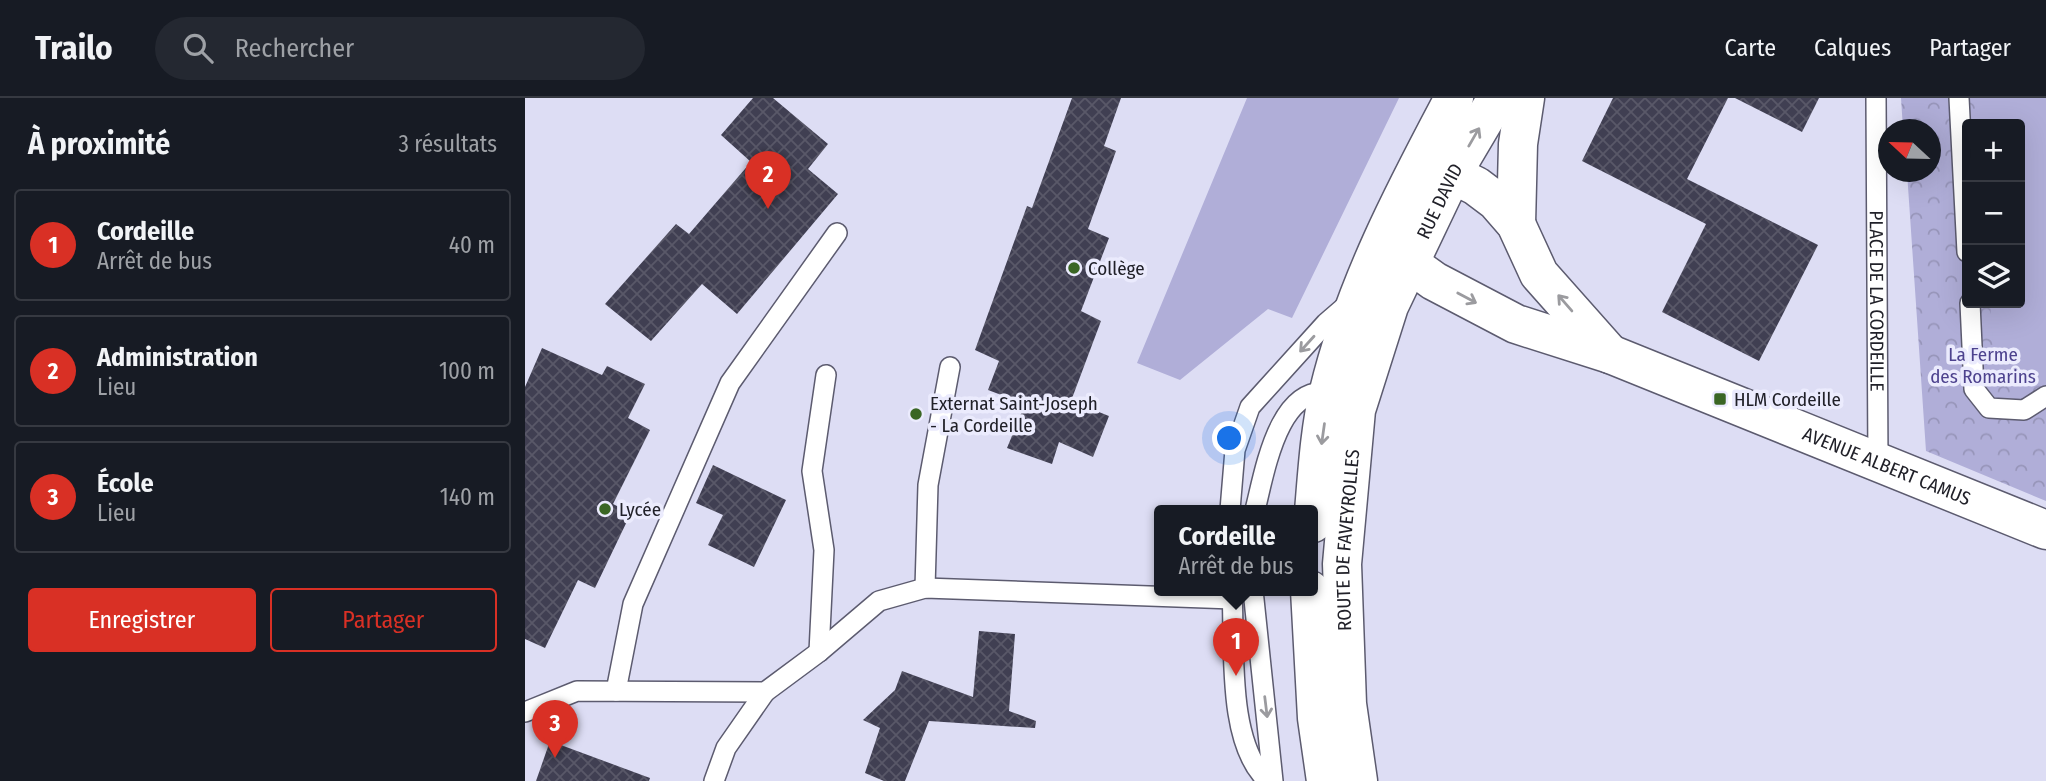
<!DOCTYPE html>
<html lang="fr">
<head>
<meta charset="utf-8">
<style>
  :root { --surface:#171b24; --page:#242831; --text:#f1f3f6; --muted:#9ea1a6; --line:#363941; --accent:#d93025 }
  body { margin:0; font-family:"Fira Sans Condensed",sans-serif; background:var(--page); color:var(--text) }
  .controls { position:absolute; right:21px; top:21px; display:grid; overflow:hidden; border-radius:7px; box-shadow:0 7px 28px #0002 }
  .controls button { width:63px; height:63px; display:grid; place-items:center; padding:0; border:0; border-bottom:2px solid var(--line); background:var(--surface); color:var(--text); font:35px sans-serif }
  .compass { position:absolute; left:1353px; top:21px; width:63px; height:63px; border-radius:50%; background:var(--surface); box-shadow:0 7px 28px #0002; rotate:292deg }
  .you { position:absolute; left:705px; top:341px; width:24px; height:24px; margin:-18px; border:5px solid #fff; border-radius:50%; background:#1a73e8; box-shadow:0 0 0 10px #1a73e833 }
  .badge { display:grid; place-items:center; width:46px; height:46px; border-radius:50%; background:var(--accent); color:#fff; font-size:23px; font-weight:700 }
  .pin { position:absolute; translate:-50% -58px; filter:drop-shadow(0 2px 4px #0008) }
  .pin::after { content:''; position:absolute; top:37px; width:24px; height:21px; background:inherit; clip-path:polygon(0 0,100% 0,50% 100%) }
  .popup { position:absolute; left:629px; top:407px; width:164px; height:91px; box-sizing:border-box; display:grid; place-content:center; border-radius:7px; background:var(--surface); filter:drop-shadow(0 2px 5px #0005); font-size:23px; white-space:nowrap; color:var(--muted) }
  .popup b { font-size:26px; color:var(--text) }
  .popup::after { content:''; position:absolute; left:50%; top:100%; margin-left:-14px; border:14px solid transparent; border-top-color:var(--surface) }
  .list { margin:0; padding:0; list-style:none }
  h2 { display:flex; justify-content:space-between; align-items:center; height:91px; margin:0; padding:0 28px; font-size:30px }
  h2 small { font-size:23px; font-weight:400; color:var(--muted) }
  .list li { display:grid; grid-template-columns:46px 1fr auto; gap:21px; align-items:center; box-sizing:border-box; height:112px; margin:0 14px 14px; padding:0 14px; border:2px solid var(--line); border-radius:7px }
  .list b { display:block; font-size:26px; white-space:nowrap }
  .list p { margin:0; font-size:23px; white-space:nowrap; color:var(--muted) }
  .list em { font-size:23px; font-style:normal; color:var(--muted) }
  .actions { display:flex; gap:14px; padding:21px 28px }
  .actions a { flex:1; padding:16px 0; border:2px solid var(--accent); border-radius:7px; text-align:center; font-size:24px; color:var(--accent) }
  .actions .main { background:var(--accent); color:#fff }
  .icon { flex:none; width:38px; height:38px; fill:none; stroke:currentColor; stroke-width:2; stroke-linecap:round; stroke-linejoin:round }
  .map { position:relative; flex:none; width:1521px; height:683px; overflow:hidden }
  header { display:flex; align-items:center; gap:42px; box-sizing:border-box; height:98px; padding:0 35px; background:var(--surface); border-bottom:2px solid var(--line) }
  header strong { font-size:33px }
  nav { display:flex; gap:38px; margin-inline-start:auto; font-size:24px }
  .search { width:490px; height:63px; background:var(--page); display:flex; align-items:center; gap:18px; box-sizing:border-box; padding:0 24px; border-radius:38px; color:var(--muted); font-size:26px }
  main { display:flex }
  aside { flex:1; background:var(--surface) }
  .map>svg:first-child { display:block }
</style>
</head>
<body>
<header>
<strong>Trailo</strong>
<div class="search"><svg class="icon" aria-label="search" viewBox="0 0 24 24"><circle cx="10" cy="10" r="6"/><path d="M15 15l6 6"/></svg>Rechercher</div>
<nav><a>Carte</a><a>Calques</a><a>Partager</a></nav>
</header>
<main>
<aside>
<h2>À proximité<small>3 résultats</small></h2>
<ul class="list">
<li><span class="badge">1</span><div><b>Cordeille</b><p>Arrêt de bus</p></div><em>40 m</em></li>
<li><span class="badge">2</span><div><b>Administration</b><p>Lieu</p></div><em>100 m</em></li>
<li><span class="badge">3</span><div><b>École</b><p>Lieu</p></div><em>140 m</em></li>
</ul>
<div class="actions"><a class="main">Enregistrer</a><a>Partager</a></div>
</aside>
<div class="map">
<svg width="1521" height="683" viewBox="0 0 1521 683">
  <defs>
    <pattern id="forest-crowns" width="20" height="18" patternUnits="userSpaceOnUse" patternTransform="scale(1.75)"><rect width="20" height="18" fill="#b0aed8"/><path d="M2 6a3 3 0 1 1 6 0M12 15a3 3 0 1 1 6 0" fill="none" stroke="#9795b9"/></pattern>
    <pattern id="building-cross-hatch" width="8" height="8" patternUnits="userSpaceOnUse" patternTransform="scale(1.75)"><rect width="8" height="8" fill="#403f52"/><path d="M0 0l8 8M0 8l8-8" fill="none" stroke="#595868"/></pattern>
  </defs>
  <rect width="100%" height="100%" fill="#ddddf4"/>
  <path fill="url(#forest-crowns)" fill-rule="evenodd" d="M 1376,0 L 1521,0 L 1521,403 L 1401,353 L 1382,74 L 1406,74 L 1406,32 L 1378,31 ZM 1442,26 L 1495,26 L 1495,205 L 1442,205 Z"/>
  <g fill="#b0aed8">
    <path d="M 722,0 L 874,0 L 767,220 L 743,211 L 655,282 L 612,265 Z"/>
    <path d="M 1451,0 L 1521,0 L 1521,270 L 1470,272 L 1465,205 L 1495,205 L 1495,26 L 1453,26 Z"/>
  </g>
  <g fill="url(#building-cross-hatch)">
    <path d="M 228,0 L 248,0 L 303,46 L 283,71 L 313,96 L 212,216 L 177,186 L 126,243 L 80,206 L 151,126 L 164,136 L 226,64 L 196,37 Z"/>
    <path d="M 547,0 L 596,0 L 579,48 L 591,53 L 563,131 L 584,140 L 556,213 L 576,223 L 546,303 L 584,318 L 568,359 L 534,344 L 527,366 L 482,350 L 500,306 L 463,292 L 474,263 L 450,252 L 502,108 L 507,110 Z"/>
    <path d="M 1088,0 L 1203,0 L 1162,81 L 1293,147 L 1234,263 L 1137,214 L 1181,126 L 1057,63 Z"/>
    <path d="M 1210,0 L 1294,0 L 1277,34 Z"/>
    <path d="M 17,250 L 77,277 L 82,268 L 120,286 L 103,320 L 125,332 L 88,406 L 106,415 L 70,490 L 53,482 L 20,550 L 0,541 L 0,289 Z"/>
    <path d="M 188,367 L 261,402 L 229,469 L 183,447 L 198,417 L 171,405 Z"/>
    <path d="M 454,533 L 490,536 L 484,613 L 511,623 L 510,630 L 404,623 L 380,683 L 359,683 L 340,675 L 355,630 L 338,622 L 370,592 L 377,573 L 448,599 Z"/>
    <path d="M 25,643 L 125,680 L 124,683 L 11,683 Z"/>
  </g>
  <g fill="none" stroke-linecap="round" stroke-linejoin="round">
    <defs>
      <g id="service">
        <path id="s1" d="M 1351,0 L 1353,366"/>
        <path d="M 1434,0 L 1442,154"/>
        <path d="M 1445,205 L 1449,291 L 1464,310 L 1499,312 L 1521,298"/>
        <path d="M 705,412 L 710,352 L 725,309 L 801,225 L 823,206"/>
        <path d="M 730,412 C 739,378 753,282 808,296"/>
        <path d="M 400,490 L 403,387 L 425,269"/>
        <path d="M 707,492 C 710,546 701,646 743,683"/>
        <path d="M 728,492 L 748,683"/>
        <path d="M 294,554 L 299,452 L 287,373 L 301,277"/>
        <path d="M 91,593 L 108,506 L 205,285 L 312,135"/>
        <path d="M 0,614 L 52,593 L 240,594 L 294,554 L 354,503 L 400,490 L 708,501"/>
        <path d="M 189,683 L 201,650 L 240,594"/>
      </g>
      <g id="tertiary">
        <path d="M 897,89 L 927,76 L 951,88 L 971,103 L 991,126 L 1014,176 L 1085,256"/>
        <path d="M 991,126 L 993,46 L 1000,0"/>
        <path id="s2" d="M 875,134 L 884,165 L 909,183 L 991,226 L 1085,256 L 1521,432"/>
      </g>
      <g id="secondary">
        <path d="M 788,425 C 792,381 794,335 804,293 C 829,189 879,94 929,0"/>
        <path d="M 785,492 L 792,620 L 801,683"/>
        <path id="s3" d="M 833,683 L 822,606 L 817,466 L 831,312 L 864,208 L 927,76 L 972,0"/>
      </g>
    </defs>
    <use href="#service" stroke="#5c5b6f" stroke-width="22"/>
    <use href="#tertiary" stroke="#5c5b6f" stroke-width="41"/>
    <use href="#secondary" stroke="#5c5b6f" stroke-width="41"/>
    <use href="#service" stroke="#fff" stroke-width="19"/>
    <use href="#tertiary" stroke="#fff" stroke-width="38"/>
    <use href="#secondary" stroke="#fff" stroke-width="38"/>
  </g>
  <defs><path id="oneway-shaft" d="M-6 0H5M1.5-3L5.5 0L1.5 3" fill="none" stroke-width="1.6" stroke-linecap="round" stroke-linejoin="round" transform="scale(1.75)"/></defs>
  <g stroke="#9b9b9f">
    <use href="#oneway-shaft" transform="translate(949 39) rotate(-60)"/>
    <use href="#oneway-shaft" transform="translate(942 200) rotate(28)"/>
    <use href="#oneway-shaft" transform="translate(1040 205) rotate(-131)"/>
    <use href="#oneway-shaft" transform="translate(782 246) rotate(132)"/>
    <use href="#oneway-shaft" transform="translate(798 336) rotate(98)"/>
    <use href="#oneway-shaft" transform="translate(741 609) rotate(83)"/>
  </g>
  <g fill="#3a6624" stroke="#ebebfd" stroke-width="2.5">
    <circle cx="549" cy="170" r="7"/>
    <rect x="1188" y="294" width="14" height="14" rx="3.5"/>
    <circle cx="391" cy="316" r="7"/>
    <circle cx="80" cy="411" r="7"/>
  </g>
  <g text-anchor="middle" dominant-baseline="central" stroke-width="7" stroke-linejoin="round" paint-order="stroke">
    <g font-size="19" fill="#212129" stroke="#ebebfd">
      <text stroke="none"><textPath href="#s3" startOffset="598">RUE DAVID</textPath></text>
      <text stroke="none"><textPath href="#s1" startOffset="203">PLACE DE LA CORDEILLE</textPath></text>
      <text stroke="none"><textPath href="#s2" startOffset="553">AVENUE ALBERT CAMUS</textPath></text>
      <text stroke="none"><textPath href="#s3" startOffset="242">ROUTE DE FAVEYROLLES</textPath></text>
    </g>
    <g font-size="19" fill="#212129" stroke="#ebebfd" text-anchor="start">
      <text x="563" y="170">Collège</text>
      <text x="1209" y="301">HLM Cordeille</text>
      <text x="405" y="305">Externat Saint-Joseph<tspan x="405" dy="22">- La Cordeille</tspan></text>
      <text x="94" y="411">Lycée</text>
    </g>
    <g font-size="19" fill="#4d428e" stroke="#ebebfd">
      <text x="1458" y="256">La Ferme<tspan x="1458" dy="22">des Romarins</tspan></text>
    </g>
  </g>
</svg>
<div class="controls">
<button>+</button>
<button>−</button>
<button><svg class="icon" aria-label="layers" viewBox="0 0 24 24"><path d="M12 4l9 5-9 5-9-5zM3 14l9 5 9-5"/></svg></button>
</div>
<svg class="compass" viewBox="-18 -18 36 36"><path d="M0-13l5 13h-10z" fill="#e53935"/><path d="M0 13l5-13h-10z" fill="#9ea1a6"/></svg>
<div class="you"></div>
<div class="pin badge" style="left:711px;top:578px">1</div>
<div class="popup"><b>Cordeille</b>Arrêt de bus</div>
<div class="pin badge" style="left:243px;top:111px">2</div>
<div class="pin badge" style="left:30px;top:660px">3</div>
</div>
</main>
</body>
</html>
